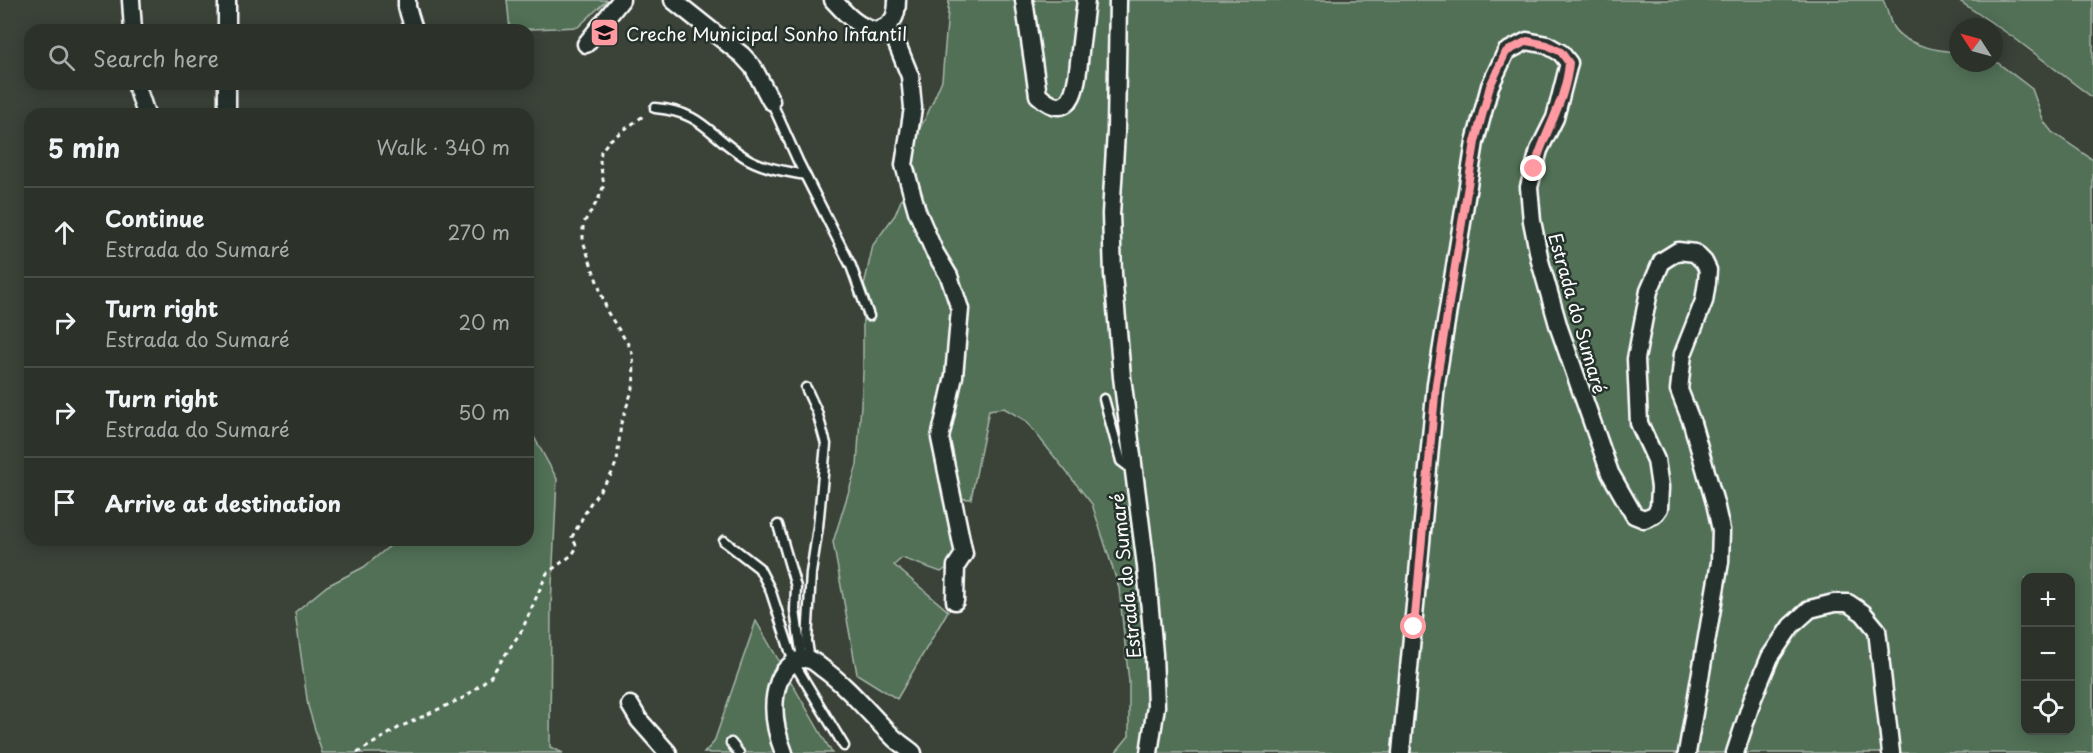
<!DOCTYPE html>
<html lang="en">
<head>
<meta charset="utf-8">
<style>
  :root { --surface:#2c322a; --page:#383e36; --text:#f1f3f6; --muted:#a6aaa8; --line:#484d47 }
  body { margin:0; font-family:"Playpen Sans",sans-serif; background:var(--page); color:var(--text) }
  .controls { position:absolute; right:18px; bottom:18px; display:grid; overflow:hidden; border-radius:12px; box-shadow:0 3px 15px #0003 }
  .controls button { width:54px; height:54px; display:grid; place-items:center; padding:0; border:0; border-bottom:2px solid var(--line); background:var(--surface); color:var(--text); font:30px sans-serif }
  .compass { position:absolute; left:1949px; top:18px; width:54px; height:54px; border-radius:50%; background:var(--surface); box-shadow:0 3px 15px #0003; rotate:306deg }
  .stop { position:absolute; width:18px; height:18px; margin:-14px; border:4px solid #ff9aa2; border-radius:50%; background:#fff }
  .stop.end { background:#ff9aa2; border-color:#fff; box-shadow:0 2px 6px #0008 }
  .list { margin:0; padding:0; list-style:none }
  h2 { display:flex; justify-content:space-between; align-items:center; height:78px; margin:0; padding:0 24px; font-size:26px }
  h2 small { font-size:20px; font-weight:400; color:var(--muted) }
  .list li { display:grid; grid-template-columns:39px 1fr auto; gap:18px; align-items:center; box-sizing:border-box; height:90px; padding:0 24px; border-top:2px solid var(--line) }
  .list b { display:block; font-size:22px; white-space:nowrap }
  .list p { margin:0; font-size:20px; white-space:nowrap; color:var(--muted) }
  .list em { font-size:20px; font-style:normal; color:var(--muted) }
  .icon { flex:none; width:33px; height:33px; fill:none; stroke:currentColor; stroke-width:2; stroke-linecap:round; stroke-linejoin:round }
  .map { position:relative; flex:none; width:2093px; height:753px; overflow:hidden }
  .search { position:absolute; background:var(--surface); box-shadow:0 3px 15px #0003; left:24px; top:24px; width:510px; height:66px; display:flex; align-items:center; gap:15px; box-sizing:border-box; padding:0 21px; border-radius:18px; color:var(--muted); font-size:22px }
  .panel { position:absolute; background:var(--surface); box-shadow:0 3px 15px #0003; left:24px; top:108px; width:510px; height:438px; border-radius:18px }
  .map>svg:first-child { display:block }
</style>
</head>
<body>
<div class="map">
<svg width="2093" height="753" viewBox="0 0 2093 753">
  <rect width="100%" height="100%" fill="#3b4238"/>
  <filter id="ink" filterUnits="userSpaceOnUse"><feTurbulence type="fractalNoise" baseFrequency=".0167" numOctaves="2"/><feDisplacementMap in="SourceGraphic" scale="12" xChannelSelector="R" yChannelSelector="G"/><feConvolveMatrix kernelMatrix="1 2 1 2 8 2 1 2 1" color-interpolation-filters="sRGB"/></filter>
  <g filter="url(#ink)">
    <g fill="#516f57" stroke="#a8b7ab" stroke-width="1.5" fill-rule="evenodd">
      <path d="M 507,0 L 607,0 L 578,27 L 510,30 Z"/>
      <path d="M 949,0 L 1883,0 C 1888,9 1888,18 1893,27 C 1904,45 1938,51 1958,52 L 1958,63 L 1994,63 L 1994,60 L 2032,89 L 2044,122 L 2052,132 L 2093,160 L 2093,753 L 1115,753 L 1129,736 L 1129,682 L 1119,588 L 1092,504 L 1026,421 L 1004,408 L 989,410 L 971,499 L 952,498 L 963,556 L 941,572 L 902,558 L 894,565 L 948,611 L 897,699 L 857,674 L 833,542 L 857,465 L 863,373 L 863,290 L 873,245 L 895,215 L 909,181 L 908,150 L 927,115 L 942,80 ZM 2026,578 L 2070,578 L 2070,730 L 2026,730 Z"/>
      <path d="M 1958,0 L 2093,0 L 2093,98 L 2013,37 Z"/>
      <path d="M 528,426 L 557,479 L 551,606 L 550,747 L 563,753 L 322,753 L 308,706 L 295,612 L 327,586 L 364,567 L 397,540 L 528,540 Z"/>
      <path d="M 756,621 L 832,753 L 704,753 L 714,742 Z"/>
    </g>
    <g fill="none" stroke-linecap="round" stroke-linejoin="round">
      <defs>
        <g id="service">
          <path d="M 771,101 L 798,161 L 851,266 L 869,316"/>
          <path d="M 655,108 C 702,112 707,133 743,156 C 761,168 784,171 805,175"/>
          <path d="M 806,388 L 817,412 L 826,444 L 818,527 L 811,573 L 807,641 L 810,660"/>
          <path d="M 1104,399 L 1121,461 L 1133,470"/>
          <path d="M 778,525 L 796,587 L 795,610 L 802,659"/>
          <path d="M 724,541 L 759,568 L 770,589 L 794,663 L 844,746"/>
          <path d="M 731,743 L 739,753"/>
        </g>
        <g id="minor">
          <path d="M 131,0 L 133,30"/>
          <path d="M 227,0 L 227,30"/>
          <path d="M 407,0 L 407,7 L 414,30"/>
          <path d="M 673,0 L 742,55 L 753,67 L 771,101"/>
          <path d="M 833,0 C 846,14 857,27 876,31 C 893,25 897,17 897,0"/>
          <path d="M 1024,0 L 1038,95 C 1075,129 1078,76 1080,51 C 1082,34 1084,17 1086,0"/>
          <path d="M 1118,0 L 1116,132 L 1111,214 L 1113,274 L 1122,377 L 1146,566 L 1154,654 L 1156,706 L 1149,753"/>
          <path d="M 885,28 L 895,39 L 910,76 L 913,108 L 904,165 L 917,211 L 934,251 L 949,276 L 960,309 L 954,376 L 940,438 L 964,554 L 956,566 L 955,601"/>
          <path d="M 586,44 L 621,0"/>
          <path d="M 136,84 L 146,114"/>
          <path d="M 227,114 L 227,84"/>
          <path d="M 630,705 L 639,720 L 668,753"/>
          <path d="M 784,753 C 775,730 770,705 779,681 C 783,670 797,655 810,660 C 814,661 818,665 822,668 C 850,688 870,715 895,739 C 901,744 907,748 913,753"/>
          <path d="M 1401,753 L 1436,384 L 1475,142 L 1490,86 L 1506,52 L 1527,41 L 1547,45 L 1561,53 L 1569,63 L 1555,118 L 1539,150 L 1529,187 L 1532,221 L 1540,261 L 1559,328 L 1610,473 L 1634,515 L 1644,519 L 1654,515 L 1659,508 L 1660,487 L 1656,460 L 1639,423 L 1636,359 L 1649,291 L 1662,261 L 1678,251 L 1695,253 L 1704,262 L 1708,270 L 1707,282 L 1704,301 L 1683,354 L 1679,390 L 1692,423 L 1715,503 L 1721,530 L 1720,562 L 1687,753"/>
          <path d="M 1735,753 L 1753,698 L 1770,657 L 1791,626 L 1810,609 L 1834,603 L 1848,603 L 1863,613 L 1877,630 L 1891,753"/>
        </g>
      </defs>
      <use href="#service" stroke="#fff" stroke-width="13"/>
      <use href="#minor" stroke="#fff" stroke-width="21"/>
      <path stroke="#fff" stroke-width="3" stroke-dasharray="4.5 4.5" stroke-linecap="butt" d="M 357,753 L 400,727 L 465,697 L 491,676 L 522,630 L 547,573 L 572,555 L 577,547 L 572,537 L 590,504 L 611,475 L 617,461 L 621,423 L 633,388 L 634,375 L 633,356 L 630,347 L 608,313 L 592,267 L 583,241 L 583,224 L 598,200 L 604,185 L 600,162 L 601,151 L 610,140 L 646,114"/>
      <use href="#service" stroke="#26332d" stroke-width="8"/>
      <use href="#minor" stroke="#26332d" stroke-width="16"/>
    </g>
  </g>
  <g fill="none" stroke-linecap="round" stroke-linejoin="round" filter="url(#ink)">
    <path stroke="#ff9aa2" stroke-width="8" d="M 1414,627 L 1436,384 L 1475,142 L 1490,86 L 1506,52 L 1527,41 L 1547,45 L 1561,52 L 1569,63 C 1566,101 1544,133 1534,169"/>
  </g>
  <defs>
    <symbol id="school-square" viewBox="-11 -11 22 22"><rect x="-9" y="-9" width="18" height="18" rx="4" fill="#ff9aa2" stroke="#26332d"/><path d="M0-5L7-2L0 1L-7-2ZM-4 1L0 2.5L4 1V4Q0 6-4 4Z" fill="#111"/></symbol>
  </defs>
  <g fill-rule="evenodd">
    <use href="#school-square" x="588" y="16" width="33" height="33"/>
  </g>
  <g text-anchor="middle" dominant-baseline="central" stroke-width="5" stroke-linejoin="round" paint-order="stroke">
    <g font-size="18" fill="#fff" stroke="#26332d" text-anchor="start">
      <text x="626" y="33">Creche Municipal Sonho Infantil</text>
    </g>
    <g font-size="18" fill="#fff" stroke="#26332d">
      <text transform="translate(1578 313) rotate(74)">Estrada do Sumaré</text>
      <text transform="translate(1125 576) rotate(-96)">Estrada do Sumaré</text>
    </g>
  </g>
</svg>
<div class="controls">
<button>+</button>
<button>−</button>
<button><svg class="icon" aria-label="locate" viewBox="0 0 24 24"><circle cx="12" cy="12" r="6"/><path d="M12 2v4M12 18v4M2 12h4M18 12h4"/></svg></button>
</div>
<svg class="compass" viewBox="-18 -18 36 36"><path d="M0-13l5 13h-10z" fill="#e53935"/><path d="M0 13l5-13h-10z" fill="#a6aaa8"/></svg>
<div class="stop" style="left:1414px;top:627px"></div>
<div class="stop end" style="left:1534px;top:169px"></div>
<div class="search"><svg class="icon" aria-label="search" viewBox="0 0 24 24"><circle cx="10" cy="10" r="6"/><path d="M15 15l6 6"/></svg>Search here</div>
<section class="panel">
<h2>5 min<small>Walk · 340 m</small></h2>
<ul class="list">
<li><svg class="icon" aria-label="ahead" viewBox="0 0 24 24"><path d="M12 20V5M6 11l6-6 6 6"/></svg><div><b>Continue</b><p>Estrada do Sumaré</p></div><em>270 m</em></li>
<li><svg class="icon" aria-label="right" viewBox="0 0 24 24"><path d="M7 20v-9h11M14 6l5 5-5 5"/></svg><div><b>Turn right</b><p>Estrada do Sumaré</p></div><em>20 m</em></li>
<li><svg class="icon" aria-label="right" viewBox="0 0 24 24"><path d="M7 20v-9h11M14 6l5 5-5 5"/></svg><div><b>Turn right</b><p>Estrada do Sumaré</p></div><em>50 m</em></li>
<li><svg class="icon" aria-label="arrive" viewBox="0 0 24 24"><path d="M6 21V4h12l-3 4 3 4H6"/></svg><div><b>Arrive at destination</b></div></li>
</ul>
</section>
</div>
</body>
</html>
